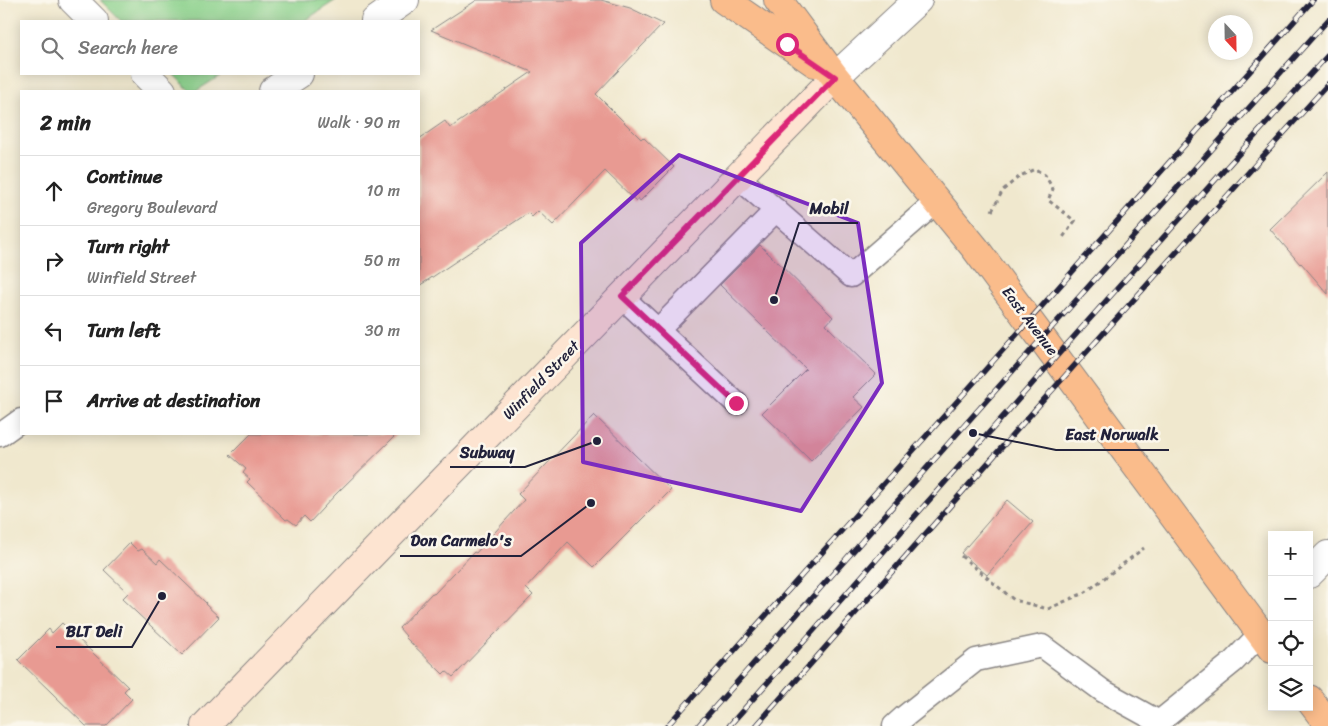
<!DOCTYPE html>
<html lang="en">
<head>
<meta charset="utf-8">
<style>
  :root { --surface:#fff; --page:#f6f6f6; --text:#222; --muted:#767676; --line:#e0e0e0 }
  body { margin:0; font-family:Sriracha,sans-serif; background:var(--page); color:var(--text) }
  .controls { position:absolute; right:15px; bottom:15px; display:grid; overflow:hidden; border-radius:0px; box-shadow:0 2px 12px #0003 }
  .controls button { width:45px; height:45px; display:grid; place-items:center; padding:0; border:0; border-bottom:1px solid var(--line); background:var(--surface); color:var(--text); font:25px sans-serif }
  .compass { position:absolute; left:1208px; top:15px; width:45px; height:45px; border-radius:50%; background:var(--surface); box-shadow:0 2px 12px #0003; rotate:158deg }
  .stop { position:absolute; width:15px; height:15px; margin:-11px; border:4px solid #db2777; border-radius:50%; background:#fff }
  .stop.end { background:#db2777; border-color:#fff; box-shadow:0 1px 5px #0008 }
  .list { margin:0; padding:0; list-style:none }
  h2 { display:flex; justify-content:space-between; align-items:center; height:65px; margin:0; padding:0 20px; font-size:21px }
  h2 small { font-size:16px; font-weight:400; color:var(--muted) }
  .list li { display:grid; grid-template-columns:32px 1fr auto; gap:15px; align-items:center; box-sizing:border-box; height:70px; padding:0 20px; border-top:1px solid var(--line) }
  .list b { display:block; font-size:19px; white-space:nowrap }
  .list p { margin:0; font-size:16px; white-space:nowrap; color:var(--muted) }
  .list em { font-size:16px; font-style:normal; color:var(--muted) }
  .icon { flex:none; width:28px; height:28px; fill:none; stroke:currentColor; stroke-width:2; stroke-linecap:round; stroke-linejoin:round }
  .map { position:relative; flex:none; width:1328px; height:726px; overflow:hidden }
  .search { position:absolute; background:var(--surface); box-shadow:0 2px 12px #0003; left:20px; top:20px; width:400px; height:55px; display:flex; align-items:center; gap:12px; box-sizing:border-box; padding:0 18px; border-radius:0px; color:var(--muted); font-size:19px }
  .panel { position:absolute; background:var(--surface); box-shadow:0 2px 12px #0003; left:20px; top:90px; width:400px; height:345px; border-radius:0px }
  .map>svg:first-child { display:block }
</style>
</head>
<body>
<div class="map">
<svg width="1328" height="726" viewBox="0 0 1328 726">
  <rect width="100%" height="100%" fill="#fbf7ec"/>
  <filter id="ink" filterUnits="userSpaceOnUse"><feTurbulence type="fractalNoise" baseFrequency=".02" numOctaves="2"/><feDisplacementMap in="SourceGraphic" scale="10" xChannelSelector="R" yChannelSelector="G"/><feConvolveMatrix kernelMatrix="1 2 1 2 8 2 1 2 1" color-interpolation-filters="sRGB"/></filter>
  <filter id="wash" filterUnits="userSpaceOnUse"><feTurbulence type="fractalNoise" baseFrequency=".0096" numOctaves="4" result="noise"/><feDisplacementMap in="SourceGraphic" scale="20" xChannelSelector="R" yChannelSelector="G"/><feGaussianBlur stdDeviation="1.12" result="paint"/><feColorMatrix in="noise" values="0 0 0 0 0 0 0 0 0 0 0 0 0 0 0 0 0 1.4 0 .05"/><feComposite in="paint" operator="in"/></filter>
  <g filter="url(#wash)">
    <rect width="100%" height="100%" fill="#f0e8ce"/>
    <g fill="#89d08a" stroke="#567962">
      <path d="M 100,0 L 336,0 L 304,21 L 121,21 Z"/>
      <path d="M 173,74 L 223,74 L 196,91 L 190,91 Z"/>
    </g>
    <g id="blocks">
      <g fill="#e89a92">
        <path d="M 477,0 L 601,0 L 630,8 L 663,24 L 596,94 L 641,139 L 643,137 L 674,167 L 640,201 L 638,198 L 636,201 L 605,171 L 553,225 L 538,211 L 532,217 L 528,213 L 419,286 L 419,139 L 445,121 L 450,128 L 532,72 L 431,30 Z"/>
        <path d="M 1328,172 L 1328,294 L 1301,263 L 1300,264 L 1270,229 Z"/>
        <path d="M 760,245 L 833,317 L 826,325 L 876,374 L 853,397 L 864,407 L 811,461 L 762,413 L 806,369 L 720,285 Z"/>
        <path d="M 594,415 L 671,490 L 594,567 L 568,542 L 526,588 L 533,595 L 453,677 L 446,671 L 443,674 L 405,637 L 406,636 L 399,628 L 432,593 L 434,594 L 474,552 L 476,553 L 524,500 L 518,494 Z"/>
        <path d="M 251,434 L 397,434 L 335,495 L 310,522 L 304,516 L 296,525 L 288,519 L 286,520 L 247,482 L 250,479 L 243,473 L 246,469 L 230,455 Z"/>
        <path d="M 1007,500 L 1033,522 L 987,575 L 961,553 Z"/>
        <path d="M 130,543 L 138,551 L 142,549 L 157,563 L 160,559 L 206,603 L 205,604 L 219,617 L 182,655 L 122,599 L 128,593 L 104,570 Z"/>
        <path d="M 62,623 L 128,687 L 124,691 L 132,699 L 106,726 L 86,726 L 18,660 L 49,629 L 52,633 Z"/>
      </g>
    </g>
  </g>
  <g filter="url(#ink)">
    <use href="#blocks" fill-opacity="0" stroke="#898584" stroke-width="1"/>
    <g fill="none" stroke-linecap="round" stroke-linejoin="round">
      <defs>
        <g id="lane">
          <path d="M 738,177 L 851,276 L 937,201"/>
          <path d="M 622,297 L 736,403"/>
          <path d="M 658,330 L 776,210"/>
          <path d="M 0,435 L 21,420"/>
          <path d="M 894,726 L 904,717 L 976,660 L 1042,646 L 1103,691 L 1159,722 L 1233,662 L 1260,634"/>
        </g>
        <g id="street">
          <path d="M 73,0 L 94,21"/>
          <path d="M 375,21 L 405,0"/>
          <path d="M 145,74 L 162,91"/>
          <path d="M 835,77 L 918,0"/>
          <path d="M 273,91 L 299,74"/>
          <path d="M 1309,574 L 1328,555"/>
        </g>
        <path id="secondary" d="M 205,726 L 835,77"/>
        <g id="primary">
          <path d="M 724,0 L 815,63"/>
          <path d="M 778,0 L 835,77 L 975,248 L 1272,649"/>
          <path d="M 1309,699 L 1328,724"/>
        </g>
      </defs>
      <use href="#lane" stroke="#898584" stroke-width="25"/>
      <use href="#street" stroke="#898584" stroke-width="30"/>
      <use href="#secondary" stroke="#898584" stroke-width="30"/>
      <use href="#primary" stroke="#898584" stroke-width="30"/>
      <g stroke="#898584" stroke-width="3" stroke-dasharray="4 4" stroke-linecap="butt">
        <path d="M 992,211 L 1003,190 L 1020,176 L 1035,169 L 1045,175 L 1053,189 L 1048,200 L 1075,221 L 1061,240"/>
        <path d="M 961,556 L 1014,600 L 1048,609 L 1086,592 L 1144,548"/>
      </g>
      <use href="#lane" stroke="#fff" stroke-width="22"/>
      <use href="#street" stroke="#fff" stroke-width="28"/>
      <use href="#secondary" stroke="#fde4d1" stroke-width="28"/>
      <use href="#primary" stroke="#fabc8b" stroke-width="28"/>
      <defs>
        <g id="rail">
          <path d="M 667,726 L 1003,350 L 1313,0"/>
          <path d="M 698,726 L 1018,365 L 1328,20"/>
          <path d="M 729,726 L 1087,322 L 1328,55"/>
          <path d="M 756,726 L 1047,396 L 1328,84"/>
        </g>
      </defs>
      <use href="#rail" stroke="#22223b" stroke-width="5.5"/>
      <use href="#rail" stroke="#fbf7ec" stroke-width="4" stroke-dasharray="11" stroke-linecap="butt"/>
    </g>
  </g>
  <g fill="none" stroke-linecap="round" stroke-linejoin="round" filter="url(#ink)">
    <path stroke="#db2777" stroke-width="6" d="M 736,403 L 622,296 L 835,77 L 787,44"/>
  </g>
  <path fill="#7b2cbf" fill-opacity="0.2" stroke="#7b2cbf" stroke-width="4" stroke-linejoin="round" d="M 679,155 L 858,223 L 882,383 L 801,511 L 583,462 L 581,243 Z"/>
  <g text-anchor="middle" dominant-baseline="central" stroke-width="5" stroke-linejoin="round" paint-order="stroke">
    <g font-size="15" fill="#22223b" stroke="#fbf7ec">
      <text transform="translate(1030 321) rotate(53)">East Avenue</text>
      <text transform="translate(541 380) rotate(-46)">Winfield Street</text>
    </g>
  </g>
  <path fill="none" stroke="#22223b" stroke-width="2" d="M774 300L799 223H858M973 433L1056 450H1169M597 441L525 467H450M591 503L521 556H400M162 596L132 647H56"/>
  <g fill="#22223b" stroke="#fbf7ec" stroke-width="2">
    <circle cx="774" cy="300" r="5"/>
    <circle cx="973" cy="433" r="5"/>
    <circle cx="597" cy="441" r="5"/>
    <circle cx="591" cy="503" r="5"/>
    <circle cx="162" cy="596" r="5"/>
  </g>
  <g font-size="16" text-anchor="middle" font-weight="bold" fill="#22223b" stroke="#fbf7ec" stroke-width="5" stroke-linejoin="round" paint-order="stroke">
    <text x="829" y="214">Mobil</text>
    <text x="1112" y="440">East Norwalk</text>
    <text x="487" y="458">Subway</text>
    <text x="461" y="546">Don Carmelo's</text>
    <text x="94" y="637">BLT Deli</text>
  </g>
</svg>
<div class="controls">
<button>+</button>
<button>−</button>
<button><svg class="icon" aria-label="locate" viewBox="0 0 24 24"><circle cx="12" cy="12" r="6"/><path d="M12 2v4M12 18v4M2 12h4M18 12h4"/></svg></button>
<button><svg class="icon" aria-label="layers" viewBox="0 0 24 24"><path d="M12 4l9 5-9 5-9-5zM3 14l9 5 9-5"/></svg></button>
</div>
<svg class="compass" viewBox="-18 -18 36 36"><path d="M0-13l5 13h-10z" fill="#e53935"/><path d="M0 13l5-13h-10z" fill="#767676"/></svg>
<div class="stop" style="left:787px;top:44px"></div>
<div class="stop end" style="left:736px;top:403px"></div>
<div class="search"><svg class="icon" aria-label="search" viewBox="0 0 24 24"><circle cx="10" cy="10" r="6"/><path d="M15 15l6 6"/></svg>Search here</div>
<section class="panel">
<h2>2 min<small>Walk · 90 m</small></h2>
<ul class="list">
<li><svg class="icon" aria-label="ahead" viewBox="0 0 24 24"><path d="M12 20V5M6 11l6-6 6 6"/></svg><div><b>Continue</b><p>Gregory Boulevard</p></div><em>10 m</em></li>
<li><svg class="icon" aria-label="right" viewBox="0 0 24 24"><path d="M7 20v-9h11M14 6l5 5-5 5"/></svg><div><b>Turn right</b><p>Winfield Street</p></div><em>50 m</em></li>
<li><svg class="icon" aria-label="left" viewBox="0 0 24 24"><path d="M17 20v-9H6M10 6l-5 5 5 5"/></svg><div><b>Turn left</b></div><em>30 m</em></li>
<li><svg class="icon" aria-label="arrive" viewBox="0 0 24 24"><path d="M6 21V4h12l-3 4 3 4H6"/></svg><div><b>Arrive at destination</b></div></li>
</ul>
</section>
</div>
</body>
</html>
